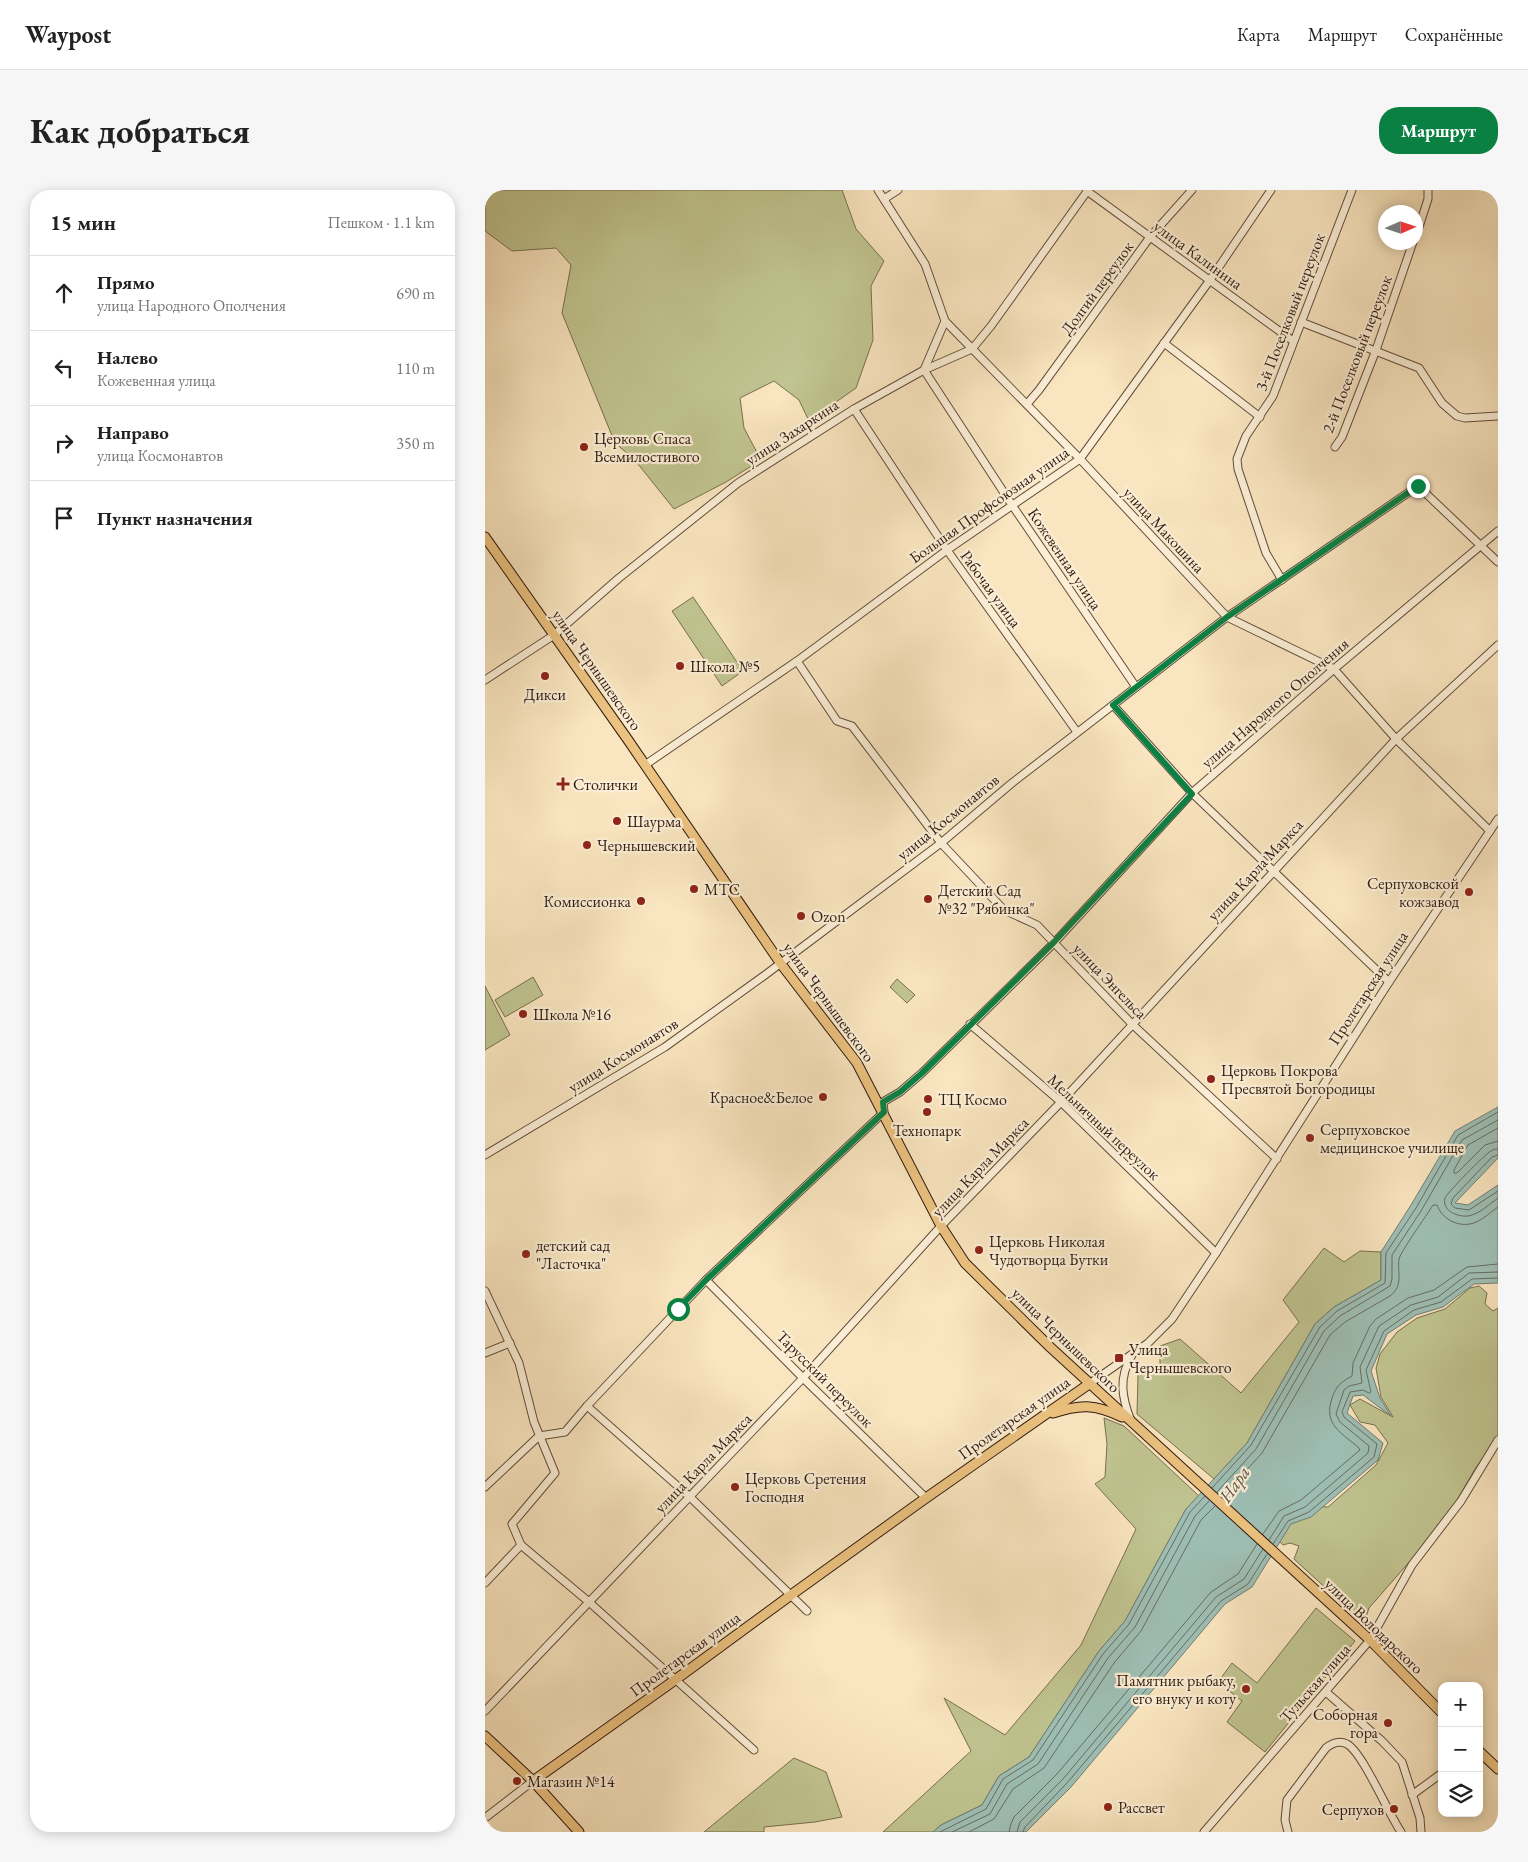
<!DOCTYPE html>
<html lang="ru">
<head>
<meta charset="utf-8">
<style>
  :root { --surface:#fff; --page:#f6f6f6; --text:#222; --muted:#767676; --line:#e0e0e0; --accent:#0b8043 }
  body { margin:0; font-family:"EB Garamond",serif; background:var(--page); color:var(--text) }
  .controls { position:absolute; right:15px; bottom:15px; display:grid; overflow:hidden; border-radius:10px; box-shadow:0 2px 12px #0003 }
  .controls button { width:45px; height:45px; display:grid; place-items:center; padding:0; border:0; border-bottom:1px solid var(--line); background:var(--surface); color:var(--text); font:25px sans-serif }
  .compass { position:absolute; left:893px; top:15px; width:45px; height:45px; border-radius:50%; background:var(--surface); box-shadow:0 2px 12px #0003; rotate:87deg }
  .stop { position:absolute; width:15px; height:15px; margin:-11px; border:4px solid #0b8043; border-radius:50%; background:#fff }
  .stop.end { background:#0b8043; border-color:#fff; box-shadow:0 1px 5px #0008 }
  .list { margin:0; padding:0; list-style:none }
  h2 { display:flex; justify-content:space-between; align-items:center; height:65px; margin:0; padding:0 20px; font-size:21px }
  h2 small { font-size:16px; font-weight:400; color:var(--muted) }
  .list li { display:grid; grid-template-columns:32px 1fr auto; gap:15px; align-items:center; box-sizing:border-box; height:75px; padding:0 20px; border-top:1px solid var(--line) }
  .list b { display:block; font-size:19px; white-space:nowrap }
  .list p { margin:0; font-size:16px; white-space:nowrap; color:var(--muted) }
  .list em { font-size:16px; font-style:normal; color:var(--muted) }
  .icon { flex:none; width:28px; height:28px; fill:none; stroke:currentColor; stroke-width:2; stroke-linecap:round; stroke-linejoin:round }
  .map { position:relative; flex:none; width:1013px; height:1642px; overflow:hidden; border-radius:20px }
  header { display:flex; align-items:center; gap:30px; box-sizing:border-box; height:70px; padding:0 25px; background:var(--surface); border-bottom:1px solid var(--line) }
  header strong { font-size:24px }
  nav { display:flex; gap:28px; margin-inline-start:auto; font-size:18px }
  .intro { display:flex; align-items:center; justify-content:space-between; box-sizing:border-box; height:120px; padding:0 30px }
  h1 { margin:0; font-size:35px }
  .button { padding:12px 22px; border-radius:20px; background:var(--accent); color:#fff; font-size:18px; font-weight:700 }
  main { display:flex; gap:30px; padding:0 30px }
  aside { flex:1; background:var(--surface); border-radius:20px; box-shadow:0 2px 12px #0003 }
  .map>svg:first-child { display:block }
</style>
</head>
<body>
<header>
<strong>Waypost</strong>
<nav><a>Карта</a><a>Маршрут</a><a>Сохранённые</a></nav>
</header>
<div class="intro"><h1>Как добраться</h1><a class="button">Маршрут</a></div>
<main>
<aside>
<h2>15 мин<small>Пешком · 1.1 km</small></h2>
<ul class="list">
<li><svg class="icon" aria-label="ahead" viewBox="0 0 24 24"><path d="M12 20V5M6 11l6-6 6 6"/></svg><div><b>Прямо</b><p>улица Народного Ополчения</p></div><em>690 m</em></li>
<li><svg class="icon" aria-label="left" viewBox="0 0 24 24"><path d="M17 20v-9H6M10 6l-5 5 5 5"/></svg><div><b>Налево</b><p>Кожевенная улица</p></div><em>110 m</em></li>
<li><svg class="icon" aria-label="right" viewBox="0 0 24 24"><path d="M7 20v-9h11M14 6l5 5-5 5"/></svg><div><b>Направо</b><p>улица Космонавтов</p></div><em>350 m</em></li>
<li><svg class="icon" aria-label="arrive" viewBox="0 0 24 24"><path d="M6 21V4h12l-3 4 3 4H6"/></svg><div><b>Пункт назначения</b></div></li>
</ul>
</aside>
<div class="map">
<svg width="1013" height="1642" viewBox="0 0 1013 1642">
  <rect width="100%" height="100%" fill="#f9e5bf"/>
  <filter id="stains"><feTurbulence type="fractalNoise" baseFrequency=".004" numOctaves="4"/><feColorMatrix values="0 0 0 0 .2 0 0 0 0 .09 0 0 0 0 .02 0 0 0 .5 -.17"/></filter>
  <radialGradient id="worn" r=".72"><stop offset=".6" stop-color="#630" stop-opacity="0"/><stop offset="1" stop-color="#630" stop-opacity=".3"/></radialGradient>
  <g fill="#c0c490" stroke="#786f50">
    <path d="M 0,0 L 357,0 L 371,39 L 399,71 L 386,96 L 388,150 L 371,198 L 324,231 L 314,210 L 289,191 L 255,208 L 259,238 L 276,270 L 241,292 L 189,319 L 149,269 L 130,253 L 77,123 L 86,75 L 71,58 L 27,61 L 0,41 Z"/>
    <path d="M 208,407 L 258,481 L 237,496 L 187,421 Z"/>
    <path d="M 48,787 L 58,805 L 20,827 L 10,810 Z"/>
    <path d="M 412,789 L 430,805 L 422,813 L 405,797 Z"/>
    <path d="M 0,796 L 25,845 L 0,860 Z"/>
    <path d="M 839,1058 L 859,1072 L 875,1061 L 896,1062 L 896,1090 L 849,1117 L 830,1134 L 762,1253 L 729,1289 L 652,1224 L 653,1185 L 675,1175 L 675,1156 L 695,1149 L 756,1203 L 814,1132 L 798,1110 Z"/>
    <path d="M 994,1096 L 1002,1103 L 1000,1114 L 1008,1121 L 1013,1118 L 1013,1246 L 990,1279 L 968,1317 L 933,1362 L 884,1418 L 879,1433 L 809,1369 L 814,1356 L 805,1353 L 798,1355 L 784,1341 L 821,1316 L 843,1317 L 891,1275 L 903,1253 L 890,1235 L 875,1232 L 865,1215 L 875,1209 L 908,1227 L 896,1207 L 891,1178 L 895,1164 L 912,1142 L 932,1128 L 960,1119 L 985,1098 Z"/>
    <path d="M 619,1228 L 639,1236 L 714,1306 L 701,1319 L 640,1431 L 614,1461 L 544,1567 L 514,1586 L 497,1615 L 456,1635 L 448,1642 L 398,1642 L 486,1561 L 459,1508 L 520,1545 L 596,1455 L 651,1339 L 610,1294 L 620,1287 L 622,1254 Z"/>
    <path d="M 831,1418 L 870,1451 L 780,1562 L 742,1532 L 757,1511 L 733,1492 L 747,1473 L 772,1493 Z"/>
    <path d="M 309,1568 L 341,1582 L 357,1627 L 330,1632 L 279,1637 L 279,1642 L 219,1642 Z"/>
  </g>
  <path fill="#9ebfb5" stroke="#727d73" d="M 1013,917 L 1013,968 L 970,1013 L 983,1015 L 1013,995 L 1013,1093 L 989,1094 L 958,1117 L 931,1125 L 902,1144 L 886,1181 L 895,1208 L 906,1226 L 878,1205 L 868,1206 L 862,1223 L 898,1253 L 893,1270 L 826,1327 L 806,1334 L 767,1397 L 740,1414 L 586,1597 L 541,1642 L 448,1642 L 456,1635 L 497,1615 L 514,1586 L 544,1567 L 614,1461 L 640,1431 L 701,1319 L 762,1253 L 830,1134 L 849,1117 L 896,1090 L 896,1062 L 926,1015 L 970,941 Z"/>
  <g fill="none" stroke-linecap="round" stroke-linejoin="round">
    <g stroke="#676c63" stroke-width="1">
      <path d="M 1013,938 L 983,955 L 969,980 L 969,983 L 972,983 L 1000,955 L 1013,951"/>
      <path d="M 1013,959 C 1010,959 1009,959 1006,961 C 1000,964 962,1003 960,1008 C 956,1022 977,1029 987,1025 C 996,1022 1005,1014 1013,1008"/>
      <path d="M 1013,965 L 1007,967 L 968,1008 L 966,1014 L 970,1018 L 984,1020 L 1013,1001"/>
      <path d="M 727,1298 L 766,1255 L 835,1137 L 852,1121 L 900,1093 L 901,1063 L 931,1018 L 973,945 L 1013,922"/>
      <path d="M 732,1302 L 771,1259 L 839,1141 L 855,1126 L 905,1096 L 907,1089 L 907,1065 L 936,1021 L 977,950 L 1013,930"/>
      <path d="M 737,1307 L 777,1263 L 845,1145 L 860,1132 L 905,1106 C 919,1095 912,1083 914,1069 C 916,1061 942,1025 948,1015 L 952,1015 C 957,1029 973,1038 989,1033 C 997,1030 1006,1022 1013,1017"/>
      <path d="M 778,1344 L 794,1321 L 816,1310 L 875,1260 L 874,1258 C 856,1242 838,1235 847,1208 C 851,1196 856,1192 867,1186 L 868,1173 L 885,1136 L 891,1129 L 923,1108 L 949,1100 L 982,1077 L 1013,1074"/>
      <path d="M 784,1350 L 799,1326 L 820,1317 L 883,1263 L 884,1256 L 855,1232 L 851,1224 L 859,1200 L 864,1196 L 877,1193 L 875,1177 L 894,1136 L 926,1115 L 953,1107 L 984,1083 L 1013,1082"/>
      <path d="M 788,1354 L 803,1331 L 824,1322 L 889,1267 L 892,1254 L 859,1227 L 857,1222 L 865,1202 L 878,1200 L 884,1203 L 886,1202 L 881,1180 L 899,1141 L 929,1120 L 956,1112 L 987,1089 L 1013,1088"/>
      <path d="M 455,1642 L 501,1619 L 518,1589 L 548,1570 L 618,1464 L 644,1434 L 705,1322 L 720,1306"/>
      <path d="M 467,1642 L 505,1624 L 522,1594 L 553,1574 L 623,1468 L 650,1437 L 710,1326 L 724,1311"/>
      <path d="M 484,1642 L 509,1629 L 528,1599 L 559,1578 L 629,1473 L 656,1441 L 716,1330 L 730,1316"/>
      <path d="M 524,1642 L 526,1634 L 529,1627 L 572,1584 L 726,1402 L 753,1384 L 772,1354"/>
      <path d="M 532,1642 L 535,1632 L 578,1589 L 731,1407 L 759,1389 L 778,1359"/>
      <path d="M 538,1642 L 540,1637 L 582,1593 L 736,1411 L 763,1394 L 782,1364"/>
    </g>
    <defs>
      <g id="minor">
        <path d="M 393,0 L 440,74 L 460,131 L 595,269 L 742,427 L 849,479 L 911,549 L 1005,641"/>
        <path d="M 602,1 L 808,151"/>
        <path d="M 399,9 L 413,0"/>
        <path d="M 931,46 L 943,9 L 943,0"/>
        <path d="M 460,131 L 439,180 L 527,315 L 651,497"/>
        <path d="M 816,132 L 934,178 L 957,213 L 972,226 L 980,228 L 1013,226"/>
        <path d="M 679,153 L 775,227"/>
        <path d="M 542,214 L 554,200 L 665,47 L 707,0"/>
        <path d="M 369,219 L 462,360 L 592,542"/>
        <path d="M 850,257 L 857,247 L 891,160 L 928,52"/>
        <path d="M 797,390 L 781,363 L 753,279 L 752,269 L 761,246 L 788,206 L 867,0"/>
        <path d="M 312,471 L 352,531 L 367,536 L 456,653 L 519,720 L 552,735 L 647,834 L 792,969"/>
        <path d="M 0,490 L 69,445 L 134,388 L 253,293 L 369,219 L 439,180 L 487,159 L 506,136 L 603,0"/>
        <path d="M 628,515 L 707,603 L 904,792"/>
        <path d="M 160,575 L 312,471 L 462,360 L 595,269 L 725,90 L 786,0"/>
        <path d="M 485,834 L 576,912 L 731,1063"/>
        <path d="M 0,965 L 180,857 L 280,785 L 456,653 L 527,593 L 742,427 L 933,296 L 1013,372"/>
        <path d="M 221,1090 L 318,1188 L 441,1308"/>
        <path d="M 0,1101 L 34,1173 L 49,1232 L 70,1283 L 27,1334 L 36,1355 L 104,1412 L 269,1560"/>
        <path d="M 0,1163 L 25,1153"/>
        <path d="M 604,1194 L 663,1153 L 687,1129 L 731,1063 L 904,792 L 1013,629"/>
        <path d="M 102,1216 L 205,1307 L 322,1421"/>
        <path d="M 646,1231 C 637,1208 633,1188 647,1165"/>
        <path d="M 0,1297 L 54,1246 L 80,1242 L 102,1216 L 221,1090 L 399,922 L 398,912 L 415,902 L 437,883 L 569,753 L 707,603 L 849,479 L 1013,341"/>
        <path d="M 0,1393 L 36,1355"/>
        <path d="M 841,1502 L 897,1551 L 917,1572 L 935,1628 L 936,1642"/>
        <path d="M 0,1521 L 318,1188 L 456,1036 L 576,912 L 911,549 L 1013,455"/>
        <path d="M 927,1605 L 957,1583"/>
        <path d="M 0,1628 L 48,1591"/>
        <path d="M 719,1642 L 885,1450 L 927,1375 L 976,1311 L 1013,1250"/>
        <path d="M 803,1642 L 800,1630 L 802,1610 L 841,1558 C 847,1553 854,1550 862,1554 C 878,1563 903,1623 916,1642"/>
      </g>
      <g id="major">
        <path d="M 0,347 L 143,550 L 296,774 L 372,873 L 456,1036 L 480,1073 L 565,1157 L 885,1450 L 957,1523"/>
        <path d="M 568,1223 C 595,1214 610,1214 637,1227"/>
        <path d="M 0,1546 L 48,1591 L 94,1642"/>
        <path d="M 994,1561 L 1013,1579"/>
        <path d="M 48,1591 L 190,1490 L 306,1405 L 441,1308 L 604,1194"/>
      </g>
    </defs>
    <use href="#minor" stroke="#624d3c" stroke-width="9"/>
    <use href="#major" stroke="#301a11" stroke-width="11"/>
    <use href="#minor" stroke="#fbeed5" stroke-width="7"/>
    <use href="#major" stroke="#ecc280" stroke-width="9"/>
  </g>
  <g fill="none" stroke-linecap="round" stroke-linejoin="round">
    <path stroke="#0b8043" stroke-width="6" d="M 193,1119 L 221,1090 L 399,922 L 398,912 L 415,902 L 437,883 L 569,752 L 707,604 L 628,515 L 742,427 L 933,296"/>
  </g>
  <g fill="#8f2418" stroke="#fbeed5" stroke-width="2">
    <circle cx="99" cy="257" r="5"/>
    <circle cx="195" cy="476" r="5"/>
    <circle cx="60" cy="486" r="5"/>
    <path d="M75.5 586.5h5v5h5v5h-5v5h-5v-5h-5v-5h5z"/>
    <circle cx="132" cy="631" r="5"/>
    <circle cx="102" cy="655" r="5"/>
    <circle cx="209" cy="699" r="5"/>
    <circle cx="984" cy="702" r="5"/>
    <circle cx="443" cy="709" r="5"/>
    <circle cx="156" cy="711" r="5"/>
    <circle cx="316" cy="726" r="5"/>
    <circle cx="38" cy="824" r="5"/>
    <circle cx="726" cy="889" r="5"/>
    <circle cx="338" cy="907" r="5"/>
    <circle cx="443" cy="909" r="5"/>
    <circle cx="442" cy="922" r="5"/>
    <circle cx="825" cy="948" r="5"/>
    <circle cx="494" cy="1060" r="5"/>
    <circle cx="41" cy="1064" r="5"/>
    <rect x="629" y="1163" width="10" height="10" rx="2.5"/>
    <circle cx="250" cy="1297" r="5"/>
    <circle cx="761" cy="1499" r="5"/>
    <circle cx="903" cy="1533" r="5"/>
    <circle cx="32" cy="1591" r="5"/>
    <circle cx="623" cy="1617" r="5"/>
    <circle cx="909" cy="1619" r="5"/>
  </g>
  <g text-anchor="middle" dominant-baseline="central" stroke-width="4.5" stroke-linejoin="round" paint-order="stroke">
    <g font-size="16" fill="#301a11" stroke="#fbeed5">
      <text transform="translate(713 65) rotate(36)">улица Калинина</text>
      <text transform="translate(612 98) rotate(-54)">Долгий переулок</text>
      <text transform="translate(805 122) rotate(-69)">3-й Поселковый переулок</text>
      <text transform="translate(872 164) rotate(-69)">2-й Поселковый переулок</text>
      <text transform="translate(307 242) rotate(-33)">улица Захаркина</text>
      <text transform="translate(504 315) rotate(-35)">Большая Профсоюзная улица</text>
      <text transform="translate(679 340) rotate(47)">улица Макошина</text>
      <text transform="translate(580 369) rotate(56)">Кожевенная улица</text>
      <text transform="translate(506 399) rotate(54)">Рабочая улица</text>
      <text transform="translate(112 480) rotate(55)">улица Чернышевского</text>
      <text transform="translate(790 513) rotate(-41)">улица Народного Ополчения</text>
      <text transform="translate(463 627) rotate(-39)">улица Космонавтов</text>
      <text transform="translate(770 680) rotate(-47)">улица Карла Маркса</text>
      <text transform="translate(625 791) rotate(46)">улица Энгельса</text>
      <text transform="translate(883 798) rotate(-57)">Пролетарская улица</text>
      <text transform="translate(344 812) rotate(54)">улица Чернышевского</text>
      <text transform="translate(138 865) rotate(-32)">улица Космонавтов</text>
      <text transform="translate(619 937) rotate(43)">Мельничный переулок</text>
      <text transform="translate(495 977) rotate(-46)">улица Карла Маркса</text>
      <text transform="translate(581 1150) rotate(44)">улица Чернышевского</text>
      <text transform="translate(340 1189) rotate(45)">Тарусский переулок</text>
      <text transform="translate(529 1228) rotate(-35)">Пролетарская улица</text>
      <text transform="translate(218 1273) rotate(-46)">улица Карла Маркса</text>
      <text transform="translate(889 1436) rotate(44)">улица Володарского</text>
      <text transform="translate(200 1464) rotate(-36)">Пролетарская улица</text>
      <text transform="translate(830 1493) rotate(-49)">Тульская улица</text>
    </g>
    <g font-size="16" fill="#301a11" stroke="#fbeed5" text-anchor="start">
      <text x="109" y="248">Церковь Спаса<tspan x="109" dy="18">Всемилостивого</tspan></text>
      <text x="205" y="476">Школа №5</text>
      <text x="60" y="504" text-anchor="middle">Дикси</text>
      <text x="88" y="594">Столички</text>
      <text x="142" y="631">Шаурма</text>
      <text x="112" y="655">Чернышевский</text>
      <text x="974" y="693" text-anchor="end">Серпуховской<tspan x="974" dy="18">кожзавод</tspan></text>
      <text x="219" y="699">МТС</text>
      <text x="453" y="700">Детский Сад<tspan x="453" dy="18">№32 "Рябинка"</tspan></text>
      <text x="146" y="711" text-anchor="end">Комиссионка</text>
      <text x="326" y="726">Ozon</text>
      <text x="48" y="824">Школа №16</text>
      <text x="736" y="880">Церковь Покрова<tspan x="736" dy="18">Пресвятой Богородицы</tspan></text>
      <text x="328" y="907" text-anchor="end">Красное&amp;Белое</text>
      <text x="453" y="909">ТЦ Космо</text>
      <text x="835" y="939">Серпуховское<tspan x="835" dy="18">медицинское училище</tspan></text>
      <text x="442" y="940" text-anchor="middle">Технопарк</text>
      <text x="504" y="1051">Церковь Николая<tspan x="504" dy="18">Чудотворца Бутки</tspan></text>
      <text x="51" y="1055">детский сад<tspan x="51" dy="18">"Ласточка"</tspan></text>
      <text x="644" y="1159">Улица<tspan x="644" dy="18">Чернышевского</tspan></text>
      <text x="260" y="1288">Церковь Сретения<tspan x="260" dy="18">Господня</tspan></text>
      <text x="751" y="1490" text-anchor="end">Памятник рыбаку,<tspan x="751" dy="18">его внуку и коту</tspan></text>
      <text x="893" y="1524" text-anchor="end">Соборная<tspan x="893" dy="18">гора</tspan></text>
      <text x="42" y="1591">Магазин №14</text>
      <text x="633" y="1617">Рассвет</text>
      <text x="899" y="1619" text-anchor="end">Серпухов</text>
    </g>
    <g font-size="18" font-style="italic" fill="#56544a" stroke="#fbeed5">
      <text transform="translate(749 1294) rotate(-55)">Нара</text>
    </g>
  </g>
  <rect width="100%" height="100%" filter="url(#stains)"/>
  <rect width="100%" height="100%" fill="url(#worn)"/>
</svg>
<div class="controls">
<button>+</button>
<button>−</button>
<button><svg class="icon" aria-label="layers" viewBox="0 0 24 24"><path d="M12 4l9 5-9 5-9-5zM3 14l9 5 9-5"/></svg></button>
</div>
<svg class="compass" viewBox="-18 -18 36 36"><path d="M0-13l5 13h-10z" fill="#e53935"/><path d="M0 13l5-13h-10z" fill="#767676"/></svg>
<div class="stop" style="left:193px;top:1119px"></div>
<div class="stop end" style="left:933px;top:296px"></div>
</div>
</main>
</body>
</html>
